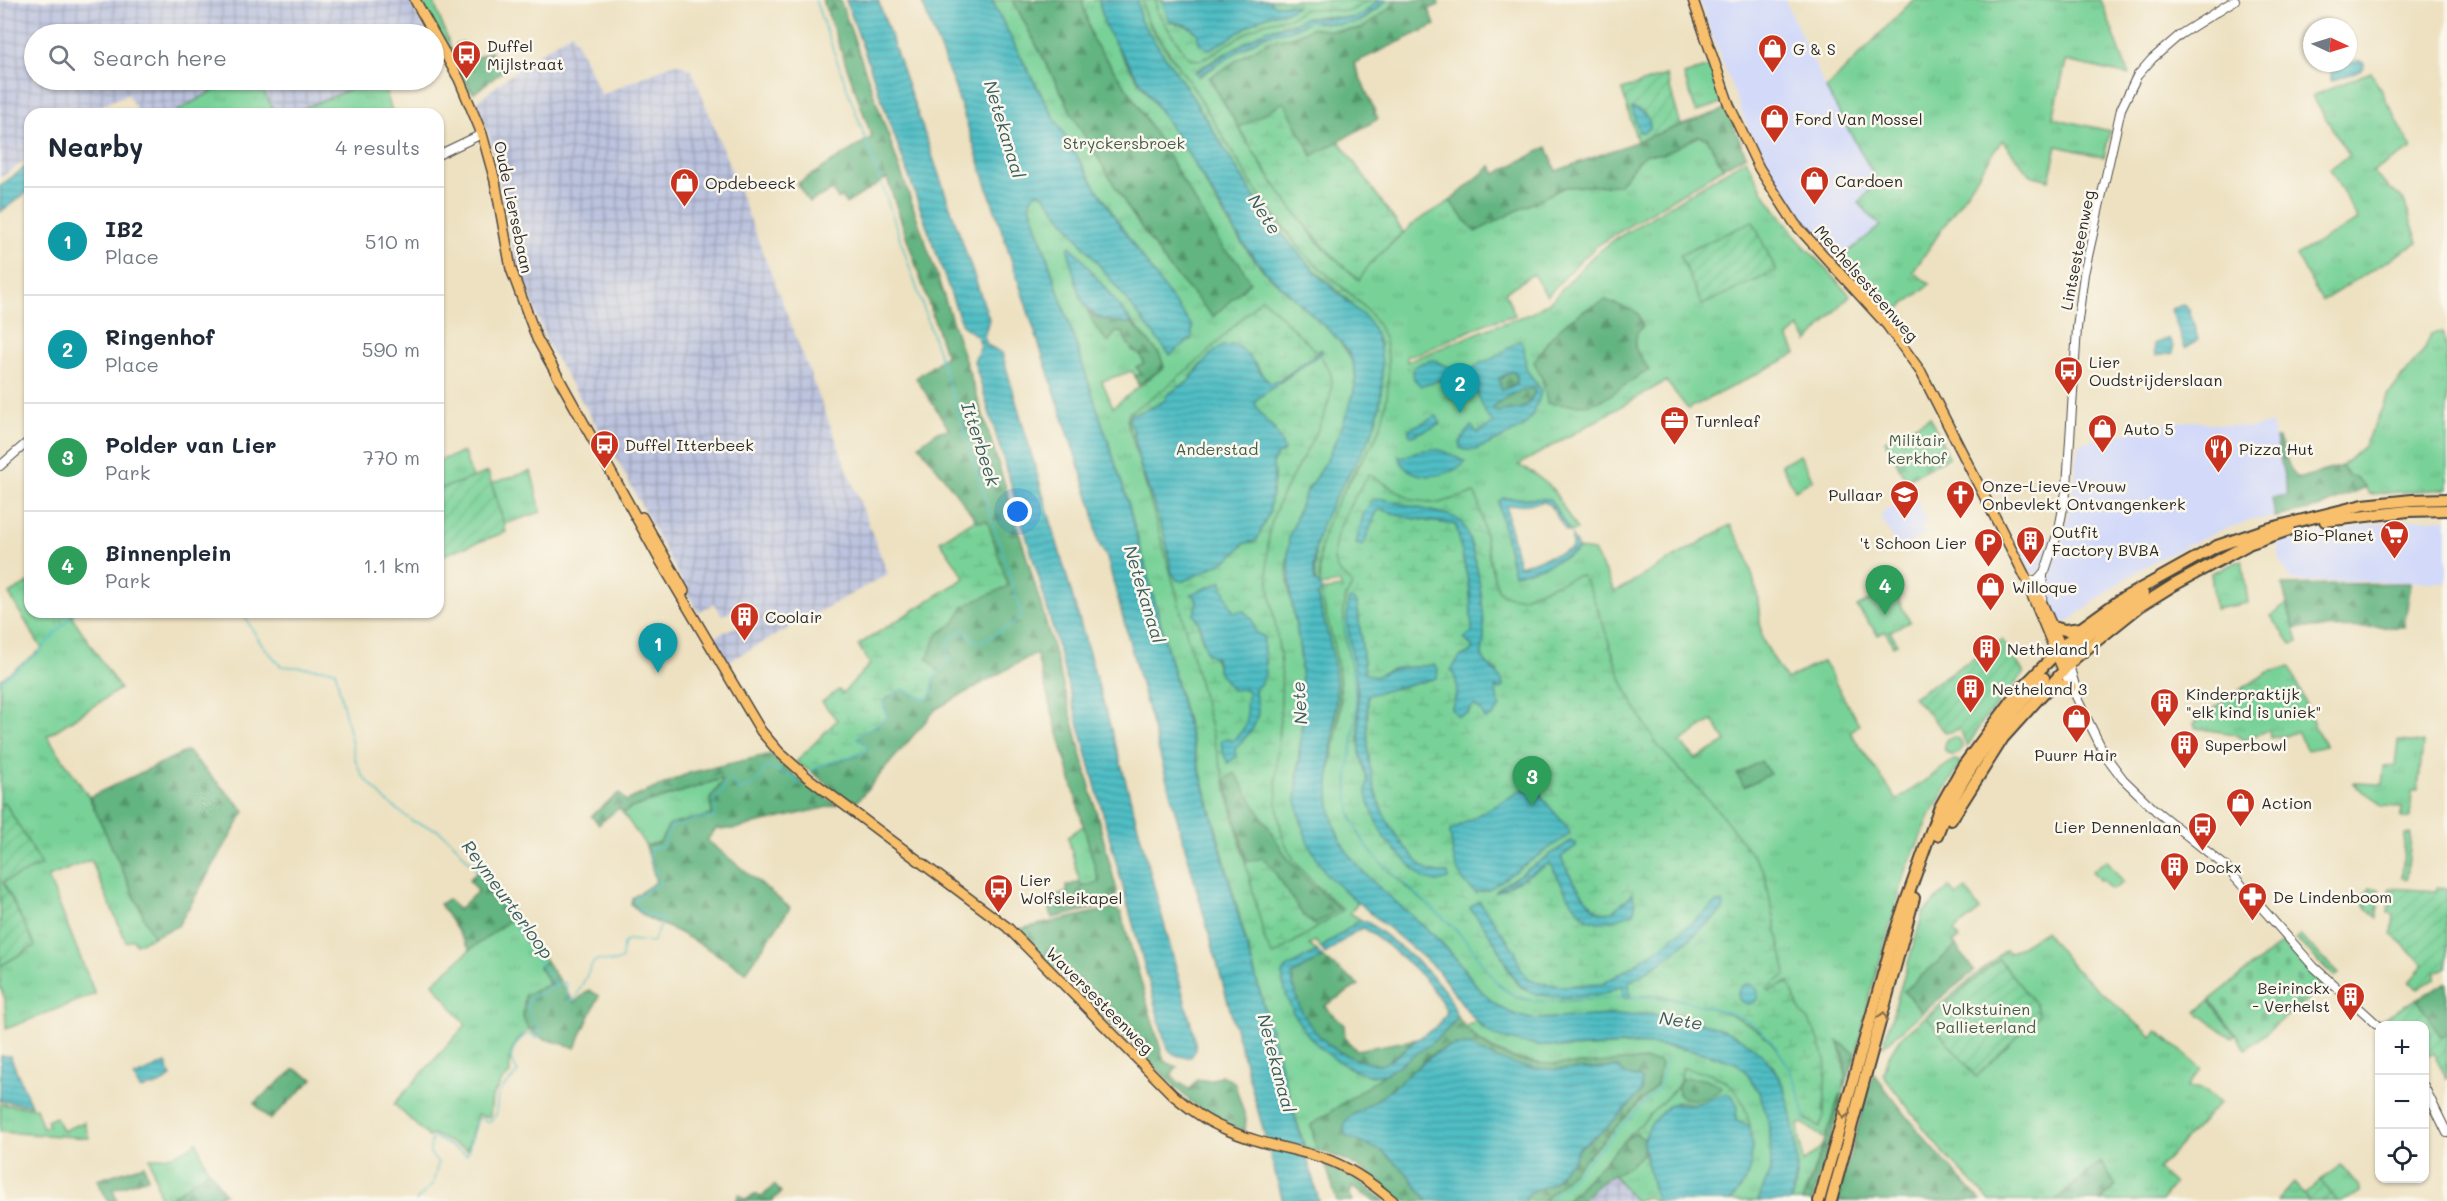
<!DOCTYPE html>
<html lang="en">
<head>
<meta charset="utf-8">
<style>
  :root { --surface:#fff; --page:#f6f6f7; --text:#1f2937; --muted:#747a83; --line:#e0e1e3; --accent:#111827 }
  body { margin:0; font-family:Mali,sans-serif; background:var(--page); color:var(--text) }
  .controls { position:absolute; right:18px; bottom:18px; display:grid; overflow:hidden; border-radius:12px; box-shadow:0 2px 4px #0004 }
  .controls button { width:54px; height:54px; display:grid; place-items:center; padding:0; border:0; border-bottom:2px solid var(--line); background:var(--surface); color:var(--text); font:30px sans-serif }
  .compass { position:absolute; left:2303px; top:18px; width:54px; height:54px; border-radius:50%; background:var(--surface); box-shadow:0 2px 4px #0004; rotate:94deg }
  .you { position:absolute; left:1018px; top:512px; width:21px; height:21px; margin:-15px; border:4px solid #fff; border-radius:50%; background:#1a73e8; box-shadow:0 0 0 9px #1a73e833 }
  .badge { display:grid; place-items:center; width:39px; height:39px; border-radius:50%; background:var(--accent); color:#fff; font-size:20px; font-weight:700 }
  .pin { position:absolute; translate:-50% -50px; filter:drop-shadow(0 2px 3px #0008) }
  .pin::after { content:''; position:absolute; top:32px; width:21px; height:18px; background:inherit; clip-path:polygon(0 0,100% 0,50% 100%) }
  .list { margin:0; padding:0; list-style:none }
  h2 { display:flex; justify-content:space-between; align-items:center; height:78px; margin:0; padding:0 24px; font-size:26px }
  h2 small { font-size:20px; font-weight:400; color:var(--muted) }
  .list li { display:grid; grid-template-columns:39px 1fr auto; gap:18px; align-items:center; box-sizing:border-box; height:108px; padding:0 24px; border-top:2px solid var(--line) }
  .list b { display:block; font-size:22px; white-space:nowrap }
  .list p { margin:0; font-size:20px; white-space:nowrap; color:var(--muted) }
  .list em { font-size:20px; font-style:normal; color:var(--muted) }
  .icon { flex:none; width:33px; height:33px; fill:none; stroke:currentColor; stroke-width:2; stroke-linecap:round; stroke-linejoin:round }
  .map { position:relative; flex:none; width:2447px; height:1201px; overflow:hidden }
  .search { position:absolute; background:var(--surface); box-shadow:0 2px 4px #0004; left:24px; top:24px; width:420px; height:66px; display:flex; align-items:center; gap:15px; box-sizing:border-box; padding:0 21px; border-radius:33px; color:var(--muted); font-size:22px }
  .panel { position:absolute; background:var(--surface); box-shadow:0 2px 4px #0004; left:24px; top:108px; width:420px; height:510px; border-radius:18px }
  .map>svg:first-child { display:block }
</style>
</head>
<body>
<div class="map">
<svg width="2447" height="1201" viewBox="0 0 2447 1201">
  <defs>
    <pattern id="industrial-grid" width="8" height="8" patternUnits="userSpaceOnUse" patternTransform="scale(1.5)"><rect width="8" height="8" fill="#bcc3de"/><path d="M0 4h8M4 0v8" fill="none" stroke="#999fb4"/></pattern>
    <pattern id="grass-tufts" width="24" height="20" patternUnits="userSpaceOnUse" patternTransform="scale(1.5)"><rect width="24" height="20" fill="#78d298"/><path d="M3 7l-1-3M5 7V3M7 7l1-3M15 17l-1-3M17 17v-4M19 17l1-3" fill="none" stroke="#68b483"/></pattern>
    <pattern id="forest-firs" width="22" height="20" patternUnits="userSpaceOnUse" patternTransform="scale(1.5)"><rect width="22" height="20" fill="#62b480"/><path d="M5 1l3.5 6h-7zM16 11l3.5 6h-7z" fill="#519369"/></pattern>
    <pattern id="wetland-marsh" width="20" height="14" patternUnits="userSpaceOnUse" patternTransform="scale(1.5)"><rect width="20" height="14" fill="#78d298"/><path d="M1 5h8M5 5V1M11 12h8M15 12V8" fill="none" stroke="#68b483"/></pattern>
    <pattern id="cemetery-stones" width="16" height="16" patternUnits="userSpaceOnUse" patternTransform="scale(1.5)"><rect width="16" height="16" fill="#78d298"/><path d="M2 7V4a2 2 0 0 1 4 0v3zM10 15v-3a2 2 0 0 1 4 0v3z" fill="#68b483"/></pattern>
    <pattern id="garden-furrows" width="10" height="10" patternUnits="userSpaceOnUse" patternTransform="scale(1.5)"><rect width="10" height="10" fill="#78d298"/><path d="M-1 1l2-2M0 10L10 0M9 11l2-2" fill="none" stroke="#68b483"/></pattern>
    <pattern id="water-rules" width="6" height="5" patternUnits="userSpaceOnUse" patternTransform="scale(1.5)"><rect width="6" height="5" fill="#50bec5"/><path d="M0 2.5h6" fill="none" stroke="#439ba0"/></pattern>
  </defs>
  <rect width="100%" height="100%" fill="#fbf7ec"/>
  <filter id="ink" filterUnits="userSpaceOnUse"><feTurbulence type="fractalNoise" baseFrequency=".0167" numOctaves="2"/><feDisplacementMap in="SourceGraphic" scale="12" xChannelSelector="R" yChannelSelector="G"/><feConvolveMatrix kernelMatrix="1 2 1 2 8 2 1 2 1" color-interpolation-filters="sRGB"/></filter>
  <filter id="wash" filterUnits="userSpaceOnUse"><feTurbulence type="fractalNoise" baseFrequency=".008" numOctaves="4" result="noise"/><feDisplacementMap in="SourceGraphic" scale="24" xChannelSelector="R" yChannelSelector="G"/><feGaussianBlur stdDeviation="1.35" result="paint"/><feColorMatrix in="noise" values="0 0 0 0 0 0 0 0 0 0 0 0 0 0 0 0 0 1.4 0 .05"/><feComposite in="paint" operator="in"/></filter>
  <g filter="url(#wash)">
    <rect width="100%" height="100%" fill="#ede1c1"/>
    <g fill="#d2d9f9">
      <path d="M 1699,0 L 1785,0 L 1826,89 L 1877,182 L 1880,226 L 1836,262 L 1787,202 L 1754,145 Z"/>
      <path d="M 2194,421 L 2252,428 L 2272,423 L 2289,495 L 2272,499 L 2275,517 L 2252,520 L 2216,532 L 2156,560 L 2120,582 L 2068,622 L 2059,621 L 2048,597 L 2049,582 L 2070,512 L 2079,443 L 2172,422 Z"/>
      <path d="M 1914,497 L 1927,523 L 1921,526 L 1926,534 L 1898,548 L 1881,517 L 1883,511 Z"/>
      <path d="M 2418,519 L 2447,519 L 2447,582 L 2293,581 L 2289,578 L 2279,557 L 2278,542 L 2379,523 Z"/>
      <path d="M 2052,535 L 2040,570 L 2032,574 L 2019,550 Z"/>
    </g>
    <g fill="url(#industrial-grid)">
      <path d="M 0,0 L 409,0 L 427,34 L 34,34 L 34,80 L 232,80 L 170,114 L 138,114 L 128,94 L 82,114 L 30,114 L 30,157 L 0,178 Z"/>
      <path d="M 572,32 L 601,95 L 675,63 L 692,70 L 888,574 L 725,663 L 712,638 L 749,620 L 743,608 L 722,615 L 714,604 L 698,612 L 614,454 L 550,349 L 515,258 L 490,138 L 475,103 L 524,64 Z"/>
      <path d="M 257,80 L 373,80 L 290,114 L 276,114 Z"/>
      <path d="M 1613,1174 L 1635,1201 L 1581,1201 L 1602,1181 Z"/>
    </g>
    <g fill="url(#grass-tufts)" stroke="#527e62" stroke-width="1.5" fill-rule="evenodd">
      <path d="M 418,0 L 433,0 L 455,59 L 463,70 L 471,90 L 468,90 Z"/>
      <path d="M 992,0 L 1013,0 C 1059,92 1109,180 1167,265 L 1239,262 L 1224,250 L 1133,98 L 1092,39 L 1082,0 L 1099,0 C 1106,48 1161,107 1186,150 C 1211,191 1232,236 1264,271 C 1289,298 1350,336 1355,373 C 1358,397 1339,438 1327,460 C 1320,473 1308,485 1303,499 C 1296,515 1290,537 1288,554 C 1284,584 1296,616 1299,646 C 1302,669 1304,694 1303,717 C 1300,752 1292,790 1302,825 C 1312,859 1331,879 1358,902 L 1350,913 L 1363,921 L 1356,923 L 1321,948 L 1315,941 L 1309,945 L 1317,951 L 1288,967 L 1282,974 L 1286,993 L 1295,1017 L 1354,1070 L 1371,1076 L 1386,1074 L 1311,1125 L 1317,1151 L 1305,1148 L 1277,1055 L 1127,499 L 1029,202 L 1032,196 L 1037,192 L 1044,195 L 1170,354 L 1192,338 L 1192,327 C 1116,225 1048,115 992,0 ZM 1070,246 L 1160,355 L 1164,367 L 1113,407 L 1102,381 L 1132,371 L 1135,376 L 1142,374 L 1136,367 L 1144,364 L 1141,355 L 1132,350 L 1125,333 L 1116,332 L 1108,342 C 1084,315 1077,284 1068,250 Z"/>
      <path d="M 1143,0 L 1156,0 L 1157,12 L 1187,56 L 1192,59 L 1201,60 L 1263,23 L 1289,18 L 1305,9 L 1348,11 L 1368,0 L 1379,0 L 1363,14 L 1353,18 L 1320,16 L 1266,30 L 1195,71 L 1199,77 L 1248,44 L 1267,34 L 1292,30 L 1309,21 L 1353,23 L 1365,19 L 1387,0 L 1396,0 L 1390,8 L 1361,29 L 1329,30 L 1269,41 L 1209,78 L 1270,179 L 1316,240 L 1334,258 L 1370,264 L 1414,223 L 1450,201 L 1475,231 L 1565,187 L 1619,184 L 1638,161 L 1647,154 L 1663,153 L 1700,136 L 1707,138 L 1723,168 L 1598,245 L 1579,262 L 1547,296 L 1533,274 L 1505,292 L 1515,315 L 1487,323 L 1418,354 L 1407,355 L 1407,362 L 1490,328 L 1532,313 L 1551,301 L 1593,256 L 1614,240 L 1746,159 L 1765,195 L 1796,237 L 1850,295 L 1808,342 L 1799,327 L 1788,337 L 1796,354 L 1688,409 L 1666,381 L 1518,465 L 1533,473 L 1552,488 L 1577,530 L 1570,532 L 1550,499 L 1509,500 L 1499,503 L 1511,564 L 1529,571 L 1568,556 L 1578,549 L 1594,551 L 1615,592 L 1730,525 L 1746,553 L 1757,592 L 1762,639 L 1786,680 L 1823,661 L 1859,725 L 1850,732 L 1897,800 L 1954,760 L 1961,762 L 1931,814 L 1907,868 L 1870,994 L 1856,1054 L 1839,1042 C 1844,1060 1847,1077 1843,1096 L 1840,1094 L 1825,1139 L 1802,1123 L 1798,1125 L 1803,1163 L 1823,1146 L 1802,1201 L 1790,1201 L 1795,1190 L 1797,1168 L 1796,1143 L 1784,1088 L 1773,1066 L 1735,1035 L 1705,1024 L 1647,1014 L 1531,1019 C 1482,1010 1475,976 1444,945 C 1413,914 1373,889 1348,854 C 1334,835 1325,798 1328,775 C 1333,745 1343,717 1340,685 C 1338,654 1326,623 1321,591 L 1341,588 L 1342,591 L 1340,583 L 1320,586 L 1319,552 L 1324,529 L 1331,512 L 1368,451 L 1385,406 L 1388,359 L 1372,317 L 1303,252 L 1255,189 L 1193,87 L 1145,17 ZM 1713,720 L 1726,742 L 1696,759 L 1680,742 Z"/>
      <path d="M 1913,0 L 2101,0 L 2129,75 L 2066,61 L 2053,118 L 2110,131 L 2104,157 L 2057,146 L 2049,180 L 2030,175 L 2002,140 L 1913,272 L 1930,284 L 1889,317 L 1836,262 L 1880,226 L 1859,203 L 1877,181 L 1826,89 Z"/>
      <path d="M 1711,66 L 1724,102 L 1696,112 L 1684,75 Z"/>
      <path d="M 2371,72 L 2412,149 L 2372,172 L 2404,201 L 2418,242 L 2322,301 L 2296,255 L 2358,220 L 2330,169 L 2349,155 L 2312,96 Z"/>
      <path d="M 232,80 L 257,80 L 276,114 L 178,114 L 177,111 Z"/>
      <path d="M 373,80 L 382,80 L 393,114 L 290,114 Z"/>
      <path d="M 2443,332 L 2447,351 L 2447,489 L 2369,494 C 2363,480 2350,482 2342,466 L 2364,446 L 2389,394 L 2424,350 L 2431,334 Z"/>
      <path d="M 464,452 L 472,478 L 438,490 L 438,461 Z"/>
      <path d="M 1800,455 L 1813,480 L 1795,490 L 1781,464 Z"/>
      <path d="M 531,471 L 541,512 L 504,524 L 492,483 Z"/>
      <path d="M 2242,560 L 2248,603 L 2215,609 L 2211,573 Z"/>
      <path d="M 30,582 L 30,612 L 74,612 L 71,615 L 120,689 L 47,736 L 89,797 L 153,937 L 136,944 L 133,939 L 126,942 L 91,860 L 48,877 L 95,994 L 6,1029 L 5,999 L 0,986 L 0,966 L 35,946 L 3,881 L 5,803 L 0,804 L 0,680 L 42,649 L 9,594 Z"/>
      <path d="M 1879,582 L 1885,591 L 1892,588 L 1910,622 L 1890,631 L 1897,644 L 1893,646 L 1886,631 L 1878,635 L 1857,607 L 1880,595 L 1874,584 Z"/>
      <path d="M 2287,604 L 2298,642 L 2291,644 L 2271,616 Z"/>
      <path d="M 2290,667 L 2316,729 L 2326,746 L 2307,750 L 2297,732 L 2270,738 L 2269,730 L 2244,740 L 2234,734 L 2196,728 L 2194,724 L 2228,698 L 2268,672 Z"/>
      <circle cx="1953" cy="746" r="9"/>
      <path d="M 2398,741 L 2423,743 L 2418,791 L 2412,791 L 2410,818 L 2402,818 L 2402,807 L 2381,806 C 2375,795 2361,793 2353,783 L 2382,784 L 2384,767 L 2395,766 Z"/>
      <path d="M 721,779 L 722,782 L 710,799 L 713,815 L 669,825 L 661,842 L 646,846 L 623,813 L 631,808 Z"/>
      <path d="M 1084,825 L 1099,882 L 1081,887 L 1068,837 Z"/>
      <path d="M 2405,834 L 2411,834 L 2407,879 L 2402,878 Z"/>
      <path d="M 2107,860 L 2123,882 L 2114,889 L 2110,889 L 2102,880 L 2100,881 L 2092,871 Z"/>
      <path d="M 1949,887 L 1956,896 L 1966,889 L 1980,910 L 1954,931 L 1959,939 L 1953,942 L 1956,946 L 1904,991 L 1922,1013 L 1883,1046 L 1923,913 Z"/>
      <path d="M 515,916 L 546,961 L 539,967 L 550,984 L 525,995 L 523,1017 L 529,1029 C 513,1042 509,1053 510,1074 L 502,1081 L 492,1097 L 490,1117 L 477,1115 L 467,1150 L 433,1134 L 429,1137 L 394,1104 L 466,1025 L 433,983 L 470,950 Z"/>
      <path d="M 2045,931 L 2074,968 L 2152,1037 L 2158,1031 L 2202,1069 L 2187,1087 L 2202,1089 L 2220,1102 L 2158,1169 L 2174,1184 L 2161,1201 L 2101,1201 L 2116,1186 L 2101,1162 L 2055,1201 L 1990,1201 L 1939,1148 L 1883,1075 L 1887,1059 L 1899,1039 L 2006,950 L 2010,953 Z"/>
      <path d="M 2300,936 L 2339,974 L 2335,977 L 2296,939 Z"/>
      <path d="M 2209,1001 L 2235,1035 L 2232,1038 L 2197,1012 Z"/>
      <path d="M 1476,1021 L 1483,1028 L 1537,1045 L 1570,1048 L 1652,1044 L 1699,1052 L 1736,1063 L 1746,1072 L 1760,1094 L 1770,1127 L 1771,1169 L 1758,1201 L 1730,1201 L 1733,1198 L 1752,1148 L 1750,1126 L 1743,1103 L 1725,1080 L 1683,1068 L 1678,1086 L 1566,1201 L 1544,1201 L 1657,1085 L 1648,1060 C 1585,1063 1512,1079 1465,1027 Z"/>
      <path d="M 0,1104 L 36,1108 L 43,1128 L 49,1126 L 47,1121 L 56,1117 L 62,1131 L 84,1122 L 89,1138 L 0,1132 Z"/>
      <path d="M 197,1142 L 206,1166 L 209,1170 L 166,1201 L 161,1201 L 150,1158 C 170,1158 181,1153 197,1142 Z"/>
      <path d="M 1643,1153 L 1648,1164 L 1656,1201 L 1647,1197 L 1635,1201 L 1613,1174 L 1630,1166 Z"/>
      <path d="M 2341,1165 L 2360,1188 L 2360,1193 L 2342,1201 L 2336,1201 L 2321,1180 Z"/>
      <path d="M 2294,1183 L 2309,1201 L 2278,1201 Z"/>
    </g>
    <g fill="url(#forest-firs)" stroke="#467056" stroke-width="1.5">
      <path d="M 823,0 L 840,0 C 907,187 973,374 1029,565 C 1062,672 1088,782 1117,891 L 1114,899 L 1107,905 L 1052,918 L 1047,897 L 1068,892 L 1066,886 L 1080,882 L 1082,887 L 1099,882 L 1036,653 L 936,709 L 854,805 L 812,772 C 819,763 824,765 834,763 C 842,761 849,757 858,756 L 861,741 L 857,738 L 864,730 L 877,726 L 887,713 L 883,703 L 903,689 L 914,695 L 934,689 L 934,678 L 927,659 L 938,634 L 954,623 L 964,606 L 978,522 L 919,445 L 937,432 L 949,429 L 916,378 L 946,356 L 887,178 L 846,204 L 842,197 L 838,199 L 832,190 L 809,202 L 797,184 L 872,137 Z"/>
      <path d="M 1013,0 L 1082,0 L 1092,39 L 1133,97 L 1224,250 L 1239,262 L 1250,282 L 1213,317 L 1167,265 L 1130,211 L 1079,127 Z"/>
      <path d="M 1396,0 L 1438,0 L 1439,5 L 1429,9 L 1435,25 L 1354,63 L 1378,119 L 1313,156 L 1284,103 L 1239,128 L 1209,78 L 1261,45 L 1277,39 L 1293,37 L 1311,28 L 1339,31 L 1361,29 L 1390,8 Z"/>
      <path d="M 463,42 L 467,62 L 491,51 L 499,66 L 507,61 L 509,66 L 474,93 L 471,90 L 456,44 Z"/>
      <path d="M 1726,109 L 1746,155 L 1723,168 L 1707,138 L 1699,136 L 1663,154 L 1647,154 L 1638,161 L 1619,185 L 1564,187 L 1475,232 L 1450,201 L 1491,166 L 1496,174 L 1547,147 L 1556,171 Z"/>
      <path d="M 1606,300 L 1638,313 L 1643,326 L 1637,332 L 1635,348 L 1649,370 C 1633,378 1620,390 1604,399 C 1587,408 1566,405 1547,403 L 1543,381 L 1534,362 C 1552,330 1573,314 1606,300 Z"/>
      <path d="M 1087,310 L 1095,317 L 1132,323 L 1160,355 L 1164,367 L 1138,385 L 1135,376 L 1142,374 L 1136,367 L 1144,363 L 1141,355 C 1133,350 1125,344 1124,333 L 1116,332 L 1108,342 L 1096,328 Z"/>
      <path d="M 1510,372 L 1516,373 L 1517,383 L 1501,390 L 1499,378 L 1502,378 Z"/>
      <path d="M 1534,388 L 1535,391 C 1522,416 1519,407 1497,412 L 1493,409 C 1503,397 1518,391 1534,388 Z"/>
      <path d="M 2276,438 L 2279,438 L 2289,466 L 2297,479 L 2342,466 L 2347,476 L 2356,477 L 2366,487 L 2318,508 L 2275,517 L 2272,498 L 2288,495 Z"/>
      <path d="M 2411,583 L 2404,627 L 2294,628 L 2282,585 Z"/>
      <path d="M 187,751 L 245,811 L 178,926 L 153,937 L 89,797 Z"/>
      <path d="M 771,754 L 801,781 L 837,805 L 734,829 L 716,829 L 707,840 L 790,908 L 746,972 C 723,958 700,943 676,931 C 658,922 645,920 631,904 L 632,898 L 656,882 L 646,846 L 660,842 L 669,825 L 712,815 L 710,799 L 722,782 L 721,779 L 631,808 L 623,813 L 619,808 L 599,824 L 591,816 L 619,793 L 626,801 L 689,773 Z"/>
      <path d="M 1761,761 L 1770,774 L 1744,787 L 1737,774 Z"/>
      <path d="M 1236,773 L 1286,856 L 1307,880 L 1339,909 L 1315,925 L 1303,915 L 1269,864 L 1247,863 L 1225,779 Z"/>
      <path d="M 481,868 L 515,916 L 470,950 L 440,904 L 448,899 L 458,910 L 478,891 L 469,880 Z"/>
      <path d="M 1114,908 L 1121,913 L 1164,1061 L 1177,1067 L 1171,1076 L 1190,1090 L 1197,1079 L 1210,1081 L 1221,1075 L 1234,1082 L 1246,1119 L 1245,1131 L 1219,1122 L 1190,1101 L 1018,933 L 1020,929 Z"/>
      <path d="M 1956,946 L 1974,971 L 1922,1013 L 1904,991 Z"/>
      <path d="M 1322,957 L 1359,985 L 1324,1006 L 1344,1025 L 1345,1038 L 1356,1050 L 1418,1039 L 1383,1065 C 1350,1064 1315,1041 1301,1011 C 1295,1000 1294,987 1292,975 Z"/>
      <path d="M 546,961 L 574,1003 L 589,990 L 599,996 L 575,1048 C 558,1040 530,1042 524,1019 C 522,1013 525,1002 525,995 L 550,984 L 539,967 Z"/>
      <path d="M 2447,982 L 2447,1034 L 2441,1037 L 2417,999 Z"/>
      <path d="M 1456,1015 C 1464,1025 1471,1036 1481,1043 C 1531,1080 1602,1057 1658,1061 L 1661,1064 L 1657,1085 L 1544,1201 L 1524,1201 L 1530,1192 L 1551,1184 L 1556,1180 L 1566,1165 L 1574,1159 L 1578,1149 L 1603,1131 L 1633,1101 L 1641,1092 L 1642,1081 L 1638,1076 C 1631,1078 1622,1074 1618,1067 C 1576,1070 1532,1074 1492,1058 C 1473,1050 1468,1040 1445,1048 C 1431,1053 1420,1064 1409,1075 C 1392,1090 1369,1106 1349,1117 L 1365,1143 L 1382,1151 L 1405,1171 L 1428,1201 L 1402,1201 C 1378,1179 1350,1157 1317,1151 L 1311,1125 L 1439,1037 L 1452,1025 Z"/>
      <path d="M 1838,1041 L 1856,1054 L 1845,1087 L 1845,1060 Z"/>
      <path d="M 295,1069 L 313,1079 L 270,1120 L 254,1103 Z"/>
      <path d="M 1873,1073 L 1928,1143 L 1981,1201 L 1837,1201 Z"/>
      <path d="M 1690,1076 L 1718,1083 L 1721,1087 C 1713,1100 1691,1103 1679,1095 L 1678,1086 L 1681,1079 Z"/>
      <path d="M 1840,1094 L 1843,1096 L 1812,1201 L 1802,1201 L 1812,1179 Z"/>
      <path d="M 1636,1133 L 1644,1139 L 1643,1153 L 1630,1166 L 1602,1181 L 1581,1201 L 1566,1201 L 1625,1140 Z"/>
      <path d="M 2101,1162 L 2116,1186 L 2099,1201 L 2055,1201 Z"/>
      <path d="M 144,1165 L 148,1178 L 113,1189 L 117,1201 L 108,1201 L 97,1180 Z"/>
      <path d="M 1326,1166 L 1354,1178 L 1385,1201 L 1375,1201 L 1352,1187 L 1350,1195 L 1353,1201 L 1337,1201 Z"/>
      <path d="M 209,1170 L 225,1194 L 213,1201 L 166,1201 Z"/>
      <path d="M 774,1185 L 781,1192 L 772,1201 L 737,1201 L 737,1199 L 739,1194 L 745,1200 L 757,1194 L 761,1198 Z"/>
    </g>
    <g fill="url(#wetland-marsh)" stroke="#527e62" stroke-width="1.5" fill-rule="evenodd">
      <path d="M 1138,0 L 1143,0 C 1143,6 1143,12 1146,18 C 1155,39 1179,65 1192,86 C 1228,142 1258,203 1303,252 C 1327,279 1376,305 1385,342 C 1392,372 1388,412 1375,440 C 1370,448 1364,455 1360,463 C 1336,501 1313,539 1320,585 L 1317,585 L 1315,578 L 1315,551 L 1320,528 L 1327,510 L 1374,427 L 1380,405 L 1382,382 L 1380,343 L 1349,301 L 1298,255 L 1251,192 L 1188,90 L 1140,20 Z"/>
      <path d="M 1156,0 L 1162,0 L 1169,21 C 1176,24 1183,24 1189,27 C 1197,31 1204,42 1212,48 C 1235,33 1258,14 1286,12 L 1291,4 L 1273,5 L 1268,0 L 1368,0 L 1351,11 L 1305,9 L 1289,18 L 1263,23 L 1201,60 L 1192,59 L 1187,56 L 1157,12 Z"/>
      <path d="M 1284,102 L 1312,156 L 1339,141 L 1403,232 L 1370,264 L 1359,280 C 1306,234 1275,188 1239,128 Z"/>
      <path d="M 1262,298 L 1317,352 L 1321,349 L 1323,351 L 1320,355 C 1323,361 1330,368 1331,375 C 1339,415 1280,483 1271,525 C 1260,571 1277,619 1281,665 C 1285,720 1268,777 1282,833 C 1290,866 1319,887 1343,910 L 1273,956 L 1266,943 L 1176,592 L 1127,420 L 1129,413 L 1165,388 L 1206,354 ZM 1321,350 L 1322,352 L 1257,399 L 1254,403 L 1266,422 L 1275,428 L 1277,455 L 1273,462 L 1274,478 L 1269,513 L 1256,541 L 1245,543 L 1230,558 L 1183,581 L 1169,559 L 1165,537 L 1139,461 L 1133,428 L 1138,412 L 1147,410 L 1165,401 L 1168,394 L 1188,382 L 1201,364 L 1256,364 L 1263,376 L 1270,383 L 1279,381 ZM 1221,582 L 1233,612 L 1252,619 L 1255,632 L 1264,637 L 1262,651 L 1266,664 C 1260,677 1251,688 1257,702 L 1242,741 L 1234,749 L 1228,763 L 1222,750 C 1232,741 1247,731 1248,716 C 1249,707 1245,701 1249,692 L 1245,689 L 1236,688 L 1218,671 C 1215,651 1208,655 1203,642 C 1199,632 1202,626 1194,615 L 1197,600 L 1192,594 ZM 1235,773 L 1286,856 L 1307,880 L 1339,909 L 1314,925 L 1303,915 L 1269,864 L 1262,858 L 1247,862 L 1225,779 Z"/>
      <path d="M 1369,474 L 1412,500 L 1439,503 L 1474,493 L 1478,500 C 1482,516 1492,584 1500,592 C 1507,598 1514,598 1523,597 L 1577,576 L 1583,576 C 1601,609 1608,645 1622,680 C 1632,704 1646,727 1660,748 L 1722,815 L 1764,871 L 1786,974 L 1767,989 L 1769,991 L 1789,982 L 1798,1007 L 1816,1032 L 1826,1063 L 1824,1115 L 1820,1127 L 1805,1119 C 1793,1054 1765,1021 1700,1005 C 1682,1000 1665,995 1647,996 C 1617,998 1587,1001 1557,1001 C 1545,1001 1532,1002 1521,998 C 1490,988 1481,955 1460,934 C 1421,893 1353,859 1348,798 C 1345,769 1355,741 1356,712 C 1357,676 1341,641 1344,605 C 1344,596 1350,592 1352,584 C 1348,577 1339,574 1336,567 C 1326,541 1355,495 1369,474 ZM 1382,499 L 1451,516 L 1462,523 L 1484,635 L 1482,655 L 1486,664 L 1498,672 L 1497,687 L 1494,690 L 1500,707 L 1481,711 L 1474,705 L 1451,709 C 1459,692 1457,675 1460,657 L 1470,652 L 1473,647 L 1464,639 L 1472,632 L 1470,590 L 1456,525 L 1404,517 L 1382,509 L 1377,511 L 1375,516 ZM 1357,603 L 1365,673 L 1375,677 L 1392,669 L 1434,665 L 1437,678 L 1368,695 C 1366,756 1366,806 1410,853 C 1424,869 1426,874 1448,873 L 1423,878 L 1384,838 L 1360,753 L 1355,667 ZM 1541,794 L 1543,799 L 1476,893 C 1454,876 1453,858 1450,832 ZM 1571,841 L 1576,846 L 1561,857 C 1565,869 1591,913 1605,913 C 1614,913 1622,904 1630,898 L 1631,914 L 1587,919 L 1569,896 L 1550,863 L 1495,893 L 1499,888 ZM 1479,902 L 1515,951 L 1520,968 L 1528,978 L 1539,983 L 1560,986 L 1602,985 L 1723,910 C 1675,951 1622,1006 1553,996 C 1542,995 1527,994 1519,985 C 1507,973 1503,956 1495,942 C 1488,930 1478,919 1470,908 Z"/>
      <path d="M 976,519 L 978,522 L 987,520 L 1008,586 L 964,606 L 954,623 L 938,634 L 927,658 L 939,672 L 934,678 L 931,697 L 925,699 L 903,689 L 887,698 L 883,703 L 887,717 C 878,727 866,727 857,738 L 867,746 L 865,752 C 851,759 819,762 812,772 L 796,762 L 837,720 L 822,702 L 839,690 L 842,694 L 870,664 L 858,645 L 965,578 L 940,541 Z"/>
      <path d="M 1321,592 C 1324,612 1332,632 1335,652 C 1344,696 1338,734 1328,777 C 1332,747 1338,716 1336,685 C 1334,655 1325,624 1317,594 Z"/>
      <path d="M 1682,1068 C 1724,1075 1740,1082 1750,1126 L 1736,1121 C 1736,1109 1737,1104 1728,1094 C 1717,1095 1708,1101 1697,1103 C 1691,1105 1684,1101 1678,1102 C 1665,1104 1648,1128 1644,1139 L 1636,1133 L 1625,1140 L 1678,1086 L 1679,1095 C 1692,1103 1707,1099 1719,1091 L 1721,1087 C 1713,1079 1692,1076 1681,1079 Z"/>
    </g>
    <g fill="url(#cemetery-stones)" stroke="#527e62" stroke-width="1.5">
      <path d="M 1930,417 L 1949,457 L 1906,480 L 1885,441 Z"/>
      <path d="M 2282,943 L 2324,986 L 2246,1049 L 2210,1000 Z"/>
    </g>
    <g fill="url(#garden-furrows)" stroke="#527e62" stroke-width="1.5">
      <path d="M 1666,75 L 1681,125 L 1637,141 L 1622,90 Z"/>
      <path d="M 1753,221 L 1776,271 L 1702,305 L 1680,255 Z"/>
      <path d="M 488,472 L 506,532 L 438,557 L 438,490 Z"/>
      <path d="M 2002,640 L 2024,673 L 1981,724 L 1967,747 L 1960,729 L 1946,733 L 1913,697 Z"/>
      <path d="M 5,803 L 42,865 L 3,882 L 35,946 L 0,966 L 0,804 Z"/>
      <path d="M 2437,887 L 2447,888 L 2447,968 L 2435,972 L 2435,979 L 2419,988 L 2409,982 L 2424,965 L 2392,934 L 2394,914 L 2388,913 L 2390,888 L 2436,891 Z"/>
      <path d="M 2370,888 L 2379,889 L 2377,918 L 2360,901 Z"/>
      <path d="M 1999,959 L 2036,1005 L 2039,1015 L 1976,1077 L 1928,1019 Z"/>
      <path d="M 2417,999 L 2441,1037 L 2447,1034 L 2447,1079 L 2433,1053 L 2425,1057 L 2424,1026 L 2385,1025 L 2380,1020 Z"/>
      <path d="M 2321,1180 L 2336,1201 L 2309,1201 L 2304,1195 Z"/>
    </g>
    <g fill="url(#water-rules)" stroke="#3e7478" stroke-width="1.5" fill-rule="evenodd">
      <path d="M 846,0 L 878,0 L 989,319 L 984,337 L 987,345 L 1002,353 L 1121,764 L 1194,1035 L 1196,1049 L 1191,1057 C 1181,1058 1171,1055 1166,1045 L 1039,578 L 974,361 L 981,345 L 977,336 L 962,325 Z"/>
      <path d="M 921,0 L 992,0 C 1048,115 1115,225 1192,326 L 1192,338 L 1170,355 L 1044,195 L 1037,192 L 1032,196 L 1029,203 L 1127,499 L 1242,929 L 1319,1201 L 1283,1201 L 1179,825 L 1107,558 L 1098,542 L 1093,509 L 955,88 Z"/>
      <path d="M 1099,0 L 1138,0 L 1140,20 L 1188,90 L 1251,192 L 1276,228 L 1318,275 L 1368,320 C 1379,337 1382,353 1382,372 C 1382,395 1379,419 1369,439 C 1346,486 1306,526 1315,582 L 1321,586 L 1322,591 L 1317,595 C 1325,625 1336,657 1336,689 C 1337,743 1313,804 1348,853 C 1373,889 1414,913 1443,945 C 1474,976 1483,1010 1531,1019 C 1569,1019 1608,1013 1646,1014 C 1689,1015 1747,1030 1773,1068 C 1783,1082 1787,1098 1791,1115 C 1796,1143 1801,1173 1790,1201 L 1758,1201 L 1771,1169 L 1770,1127 L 1760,1094 L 1746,1072 L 1736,1063 L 1709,1054 L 1669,1046 L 1636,1044 L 1570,1048 L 1521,1043 L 1494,1036 L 1473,1018 L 1438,971 L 1424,958 L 1341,888 L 1326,874 L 1307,841 L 1296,801 L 1303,713 L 1302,689 L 1300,647 L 1291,599 L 1288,554 L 1289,538 L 1303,498 L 1327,460 L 1343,424 L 1354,391 L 1356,377 L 1353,363 L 1348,351 L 1335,336 L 1264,270 L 1242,242 L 1186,150 L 1110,36 L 1103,20 Z"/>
      <path d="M 1268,0 L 1274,5 L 1296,5 C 1290,14 1276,12 1266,16 C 1246,25 1229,42 1208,49 L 1199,43 L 1197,32 L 1187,25 L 1169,21 L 1162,1 Z"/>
      <path d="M 1379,0 L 1387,0 L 1359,22 L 1339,24 L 1309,21 L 1291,30 L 1267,34 L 1198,76 L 1196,72 L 1266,30 L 1291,25 L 1307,17 L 1353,18 L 1363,14 Z"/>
      <path d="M 2358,60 L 2364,63 L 2363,69 L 2332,81 L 2331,80 L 2331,73 Z"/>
      <path d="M 1632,108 C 1643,109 1650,118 1650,128 L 1644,132 L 1639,132 Z"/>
      <path d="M 30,164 L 30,190 L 0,212 L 0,186 Z"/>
      <path d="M 1070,246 L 1079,255 L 1132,323 C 1077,324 1079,292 1068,249 Z"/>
      <path d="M 2183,305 L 2189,309 L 2198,340 L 2185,348 L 2171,309 Z"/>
      <path d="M 2169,338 L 2173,347 L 2173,353 L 2156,356 L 2154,344 Z"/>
      <path d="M 1520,340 L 1524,347 L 1526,369 L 1541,391 C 1539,401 1532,418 1525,425 C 1519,431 1481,448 1474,450 C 1468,451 1465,450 1460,448 L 1460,442 L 1471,426 L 1478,433 L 1494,423 L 1487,416 L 1475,389 L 1466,379 L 1442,380 L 1421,386 L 1414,379 L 1412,371 C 1417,363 1425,361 1434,360 L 1450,368 L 1469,371 L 1482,362 L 1492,359 ZM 1513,371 L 1517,375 L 1516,385 L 1501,390 L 1499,378 ZM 1534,388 L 1535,392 C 1523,416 1519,407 1497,412 L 1493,409 C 1502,397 1519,390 1534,388 Z"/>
      <path d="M 1236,345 C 1255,358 1255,370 1270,383 L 1279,381 L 1321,350 L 1322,352 L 1257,399 L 1255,403 C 1263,424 1279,427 1284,451 L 1277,455 L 1273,462 L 1274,478 L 1269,513 L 1256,541 L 1245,543 L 1230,558 L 1195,576 L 1183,581 L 1177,580 L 1172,573 L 1165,537 L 1139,461 L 1133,428 L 1129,421 L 1131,414 L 1147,410 L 1164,401 L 1168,394 L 1188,382 L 1210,355 L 1222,346 Z"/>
      <path d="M 1437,416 L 1441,424 L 1412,436 L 1409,434 L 1409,429 Z"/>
      <path d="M 1434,449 L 1443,451 L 1466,462 C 1448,479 1407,484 1398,455 L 1402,458 L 1418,451 Z"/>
      <path d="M 1503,498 L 1550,499 L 1570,532 L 1566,531 L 1550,505 L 1545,502 L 1507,506 L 1508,519 L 1519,566 L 1572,549 L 1572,537 L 1577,546 L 1577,551 L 1542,567 L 1514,574 L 1499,507 L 1499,501 Z"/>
      <path d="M 1382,499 L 1451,516 C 1456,518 1459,519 1462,523 C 1477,546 1485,613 1484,640 C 1484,644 1482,649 1482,654 C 1483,668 1502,670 1503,687 L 1499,690 L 1497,687 L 1495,688 L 1500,707 L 1492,717 L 1485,719 L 1481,711 L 1474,705 L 1468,713 L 1458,716 L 1451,709 C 1458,694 1460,684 1451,670 L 1460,657 L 1470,652 L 1473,647 L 1464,639 L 1472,632 L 1470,590 L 1456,525 L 1404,517 L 1382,509 L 1377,511 L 1363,546 L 1356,544 L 1363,515 L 1372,500 Z"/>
      <path d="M 1221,582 L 1233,612 L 1244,611 L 1252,619 L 1255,632 L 1264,637 C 1261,656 1273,676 1255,689 C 1254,696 1258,701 1258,708 C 1259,727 1246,736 1235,749 L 1236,757 L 1228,763 L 1222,750 L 1221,740 L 1227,738 L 1232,741 C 1258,720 1240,712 1249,692 L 1245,689 L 1232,690 L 1218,671 L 1216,658 L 1206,652 L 1199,622 L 1194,615 L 1197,600 L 1191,594 Z"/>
      <path d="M 1351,599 L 1357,603 L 1365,673 L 1375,677 L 1392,669 L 1434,665 L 1438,669 L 1437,678 L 1368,695 C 1365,754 1368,807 1410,853 C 1424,869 1426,874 1448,873 L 1449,879 L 1436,882 L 1423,878 L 1384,838 L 1370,806 L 1366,790 L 1368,780 L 1360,753 L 1358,691 L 1347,621 L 1348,601 Z"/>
      <path d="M 1534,783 L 1543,799 L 1567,827 L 1570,834 L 1488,890 L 1476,893 C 1454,877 1453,857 1450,831 Z"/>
      <path d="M 1571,841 L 1576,842 L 1576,846 L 1561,857 C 1565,869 1591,912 1603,913 C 1610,914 1615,909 1620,905 C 1626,901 1629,899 1632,892 L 1635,904 L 1634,913 C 1624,916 1606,924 1597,922 C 1576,919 1560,879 1550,863 L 1495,893 L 1499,888 Z"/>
      <path d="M 1479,901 L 1515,951 L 1520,968 L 1528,978 L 1539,983 L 1560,986 L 1603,984 L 1656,951 L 1716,903 L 1722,902 L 1724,905 L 1723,910 L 1667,958 L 1629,983 L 1630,997 L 1623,998 L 1622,985 C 1600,998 1594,996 1569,997 C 1516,998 1517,982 1495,942 C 1488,930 1478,919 1470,908 Z"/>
      <path d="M 1363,921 L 1369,923 C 1394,943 1451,983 1456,1015 C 1452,1035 1403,1061 1386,1074 C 1372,1077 1362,1074 1350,1068 C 1313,1049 1287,1017 1282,974 L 1288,967 L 1317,951 L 1322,957 L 1292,975 C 1295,1016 1326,1056 1368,1062 C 1372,1063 1377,1066 1381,1065 C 1391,1062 1407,1048 1415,1041 C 1432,1028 1437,1030 1447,1012 C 1429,975 1396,952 1364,928 L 1356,931 L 1325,954 L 1321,948 L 1356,923 Z"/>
      <circle cx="1748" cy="994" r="10"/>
      <path d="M 1470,1045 C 1513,1075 1569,1071 1618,1067 C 1623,1075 1632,1076 1639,1078 L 1642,1080 L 1641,1092 L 1633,1101 L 1603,1131 L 1578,1148 L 1574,1160 L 1566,1165 L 1556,1180 L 1551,1184 L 1530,1192 L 1524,1201 L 1428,1201 L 1405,1171 L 1382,1151 L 1347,1137 C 1342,1129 1343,1124 1349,1117 C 1369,1106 1391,1091 1408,1075 C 1427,1059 1443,1043 1470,1045 Z"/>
      <path d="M 1,1056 L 10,1056 L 31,1105 L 0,1101 Z"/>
      <path d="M 166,1063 L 171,1077 L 156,1086 L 140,1089 L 134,1077 Z"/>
      <path d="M 1722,1094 L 1732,1095 L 1737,1104 L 1736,1121 L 1750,1126 C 1754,1155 1753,1179 1730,1201 L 1656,1201 L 1643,1144 L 1650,1125 L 1670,1104 L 1695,1104 Z"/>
    </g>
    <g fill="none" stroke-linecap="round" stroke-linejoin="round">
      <g stroke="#50bec5" stroke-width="1.5">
        <path d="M 1306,22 L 1316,20"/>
        <path d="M 242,612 L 260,642 L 281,666 L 335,670 L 356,762 L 362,775 L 385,800 L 412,821 L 438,830 L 454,843 L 485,881 L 555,985"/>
        <path d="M 1344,622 L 1352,667 L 1356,713 L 1349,762 L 1348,797 L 1351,818 L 1371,853 L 1460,933 L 1500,987 L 1511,994 L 1536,1001 L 1625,998"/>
        <path d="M 0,681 L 37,654 L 75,612"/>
        <path d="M 812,772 C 819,762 851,759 865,752 L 867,746 L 857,738 C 866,727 877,728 887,717 L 883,703 L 903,689 L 925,699 L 931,697 L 934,678 L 948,662 L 947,644 L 953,636 L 964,630 L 976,642 L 981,642 L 1014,623 L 1019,619 L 1021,612 L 957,408 L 880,179 L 815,0"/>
        <path d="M 1630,997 C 1656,996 1677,999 1702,1005 C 1717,1009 1737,1014 1750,1022 C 1783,1044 1798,1082 1805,1119"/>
        <path d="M 416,1201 L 433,1184 L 438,1163 L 430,1154 L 431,1140 L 434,1137 L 467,1155 L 478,1119 L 481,1118 L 489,1122 L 496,1115 C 497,1085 501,1093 518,1072 L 511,1060 C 512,1049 519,1037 530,1033 L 536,1039 L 541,1035 L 526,1006 L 531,998 L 563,982 L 566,984 L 568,1000 L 574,1001 L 593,963 L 597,960 C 607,960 614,965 622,959 L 623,944 L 628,940 L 652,942 L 662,923 L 661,920 L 643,912 L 634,902 L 634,899 L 659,883 L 649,854 L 651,848 L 662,847 L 672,825 C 683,827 688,822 697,819 C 703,818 707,820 713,819 L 716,812 L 714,799 L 722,792 L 725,782 L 731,780 L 739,790 C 750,788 761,781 764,770 L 768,768 C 779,768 785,775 795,779 L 797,784 L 801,784"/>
        <path d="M 1549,1201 L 1660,1087 L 1666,1060"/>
      </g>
    </g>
  </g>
  <g filter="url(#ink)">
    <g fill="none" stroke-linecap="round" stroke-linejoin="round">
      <path stroke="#c6bda3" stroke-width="10" stroke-dasharray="10 5" stroke-linecap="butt" d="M 2041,676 L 2078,642"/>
      <defs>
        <g id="minor">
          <path d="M 438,155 L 482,134"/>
          <path d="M 0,466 L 30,440"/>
          <path d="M 2028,582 L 2038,579 L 2045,571 L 2059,529 L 2067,487 L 2077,328 L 2084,274 L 2121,109 L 2137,76 L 2152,59 L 2181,34 L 2235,0"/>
          <path d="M 2042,603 L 2043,575"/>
          <path d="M 2069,665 L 2078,696"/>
          <path d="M 2063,670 L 2105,755 L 2123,779 L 2155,810 L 2224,865 L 2314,967 L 2380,1027"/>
          <path d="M 2424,1086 L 2447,1133"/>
        </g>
        <g id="major">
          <path d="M 415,0 L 459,79 L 482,134 L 495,181 L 511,269 L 537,339 L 661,562 L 761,731 L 779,752 L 807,777 L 1007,927 L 1173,1095 C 1189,1108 1204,1120 1223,1128 C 1255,1143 1290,1148 1323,1158 C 1350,1167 1372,1183 1393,1201"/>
          <path d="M 1693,0 L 1729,105 L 1759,168 L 1795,224 L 1887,325 L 1921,372 L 2028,582 L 2042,603 L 2069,665"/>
          <path d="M 642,517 L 684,591"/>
          <path d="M 2029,588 L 2063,670"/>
        </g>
        <g id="highway">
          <path d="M 2325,521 L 2408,511 L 2447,510"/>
          <path d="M 2242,546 L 2289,530"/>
          <path d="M 2053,627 L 2065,630 L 2081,628"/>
          <path d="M 2078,642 L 2143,594"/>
          <path d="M 2048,689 L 2058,684 L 2071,687"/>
          <path d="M 1951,820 L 2003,738 L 2075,658 L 2140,606 L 2172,586 L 2247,545"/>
          <path d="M 1937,835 C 1958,777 2002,723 2044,678"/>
          <path d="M 1819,1201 L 1895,932 L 1939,809 L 1963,766 L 2019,691 L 2081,628 L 2120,600 L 2217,546 L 2267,529 L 2363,505 L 2412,500 L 2447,499"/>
          <path d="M 1831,1201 L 1914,898"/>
        </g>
      </defs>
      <use href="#minor" stroke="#484642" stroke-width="10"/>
      <use href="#major" stroke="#484642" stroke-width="12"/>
      <use href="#highway" stroke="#484642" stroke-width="14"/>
      <use href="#minor" stroke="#fff" stroke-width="8"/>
      <use href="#major" stroke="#f8bf6c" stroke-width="9"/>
      <use href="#highway" stroke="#f8bf6c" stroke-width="10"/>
    </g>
    <defs><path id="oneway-chevron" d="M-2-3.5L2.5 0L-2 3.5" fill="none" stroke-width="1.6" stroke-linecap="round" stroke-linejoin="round" transform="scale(1.5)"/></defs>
    <g stroke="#876e48">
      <use href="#oneway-chevron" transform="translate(1883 1016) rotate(-74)"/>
      <use href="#oneway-chevron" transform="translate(1844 1115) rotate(106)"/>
    </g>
  </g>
  <defs>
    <symbol id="shop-pin" viewBox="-11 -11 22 30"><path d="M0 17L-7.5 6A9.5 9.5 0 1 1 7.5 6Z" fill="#c8321e" stroke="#fbf7ec"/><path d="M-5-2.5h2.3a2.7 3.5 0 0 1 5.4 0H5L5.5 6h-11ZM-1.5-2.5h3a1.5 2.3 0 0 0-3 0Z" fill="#fff"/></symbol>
    <symbol id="bus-pin" viewBox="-11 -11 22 30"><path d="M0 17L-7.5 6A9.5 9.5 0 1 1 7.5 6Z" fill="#c8321e" stroke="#fbf7ec"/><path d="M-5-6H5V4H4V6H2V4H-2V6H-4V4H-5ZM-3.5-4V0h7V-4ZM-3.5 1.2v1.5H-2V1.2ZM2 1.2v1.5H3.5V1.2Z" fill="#fff"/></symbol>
    <symbol id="office-pin" viewBox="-11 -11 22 30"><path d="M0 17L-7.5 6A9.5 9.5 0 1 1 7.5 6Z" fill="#c8321e" stroke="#fbf7ec"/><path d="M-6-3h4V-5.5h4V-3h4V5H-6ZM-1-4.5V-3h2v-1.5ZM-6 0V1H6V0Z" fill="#fff"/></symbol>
    <symbol id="restaurant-pin" viewBox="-11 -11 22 30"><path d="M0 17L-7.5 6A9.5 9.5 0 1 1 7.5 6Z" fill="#c8321e" stroke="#fbf7ec"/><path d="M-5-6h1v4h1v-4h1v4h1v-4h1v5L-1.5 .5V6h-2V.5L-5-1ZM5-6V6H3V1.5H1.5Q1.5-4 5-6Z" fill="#fff"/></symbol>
    <symbol id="school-pin" viewBox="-11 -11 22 30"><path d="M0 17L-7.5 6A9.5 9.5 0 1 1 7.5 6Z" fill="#c8321e" stroke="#fbf7ec"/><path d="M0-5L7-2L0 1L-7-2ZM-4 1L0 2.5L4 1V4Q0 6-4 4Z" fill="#fff"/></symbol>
    <symbol id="church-pin" viewBox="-11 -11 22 30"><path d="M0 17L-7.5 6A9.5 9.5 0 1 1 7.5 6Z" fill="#c8321e" stroke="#fbf7ec"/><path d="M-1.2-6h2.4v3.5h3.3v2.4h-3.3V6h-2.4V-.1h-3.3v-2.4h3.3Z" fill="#fff"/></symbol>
    <symbol id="supermarket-pin" viewBox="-11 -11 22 30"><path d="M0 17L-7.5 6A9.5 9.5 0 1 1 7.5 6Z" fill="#c8321e" stroke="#fbf7ec"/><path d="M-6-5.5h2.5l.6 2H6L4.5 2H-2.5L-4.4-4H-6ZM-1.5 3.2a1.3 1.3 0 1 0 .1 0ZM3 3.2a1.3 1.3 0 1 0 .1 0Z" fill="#fff"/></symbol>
    <symbol id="building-pin" viewBox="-11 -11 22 30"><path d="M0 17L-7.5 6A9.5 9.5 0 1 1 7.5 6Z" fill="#c8321e" stroke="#fbf7ec"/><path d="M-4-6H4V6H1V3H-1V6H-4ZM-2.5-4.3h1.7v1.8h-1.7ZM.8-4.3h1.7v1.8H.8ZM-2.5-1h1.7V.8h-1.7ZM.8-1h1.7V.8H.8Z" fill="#fff"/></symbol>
    <symbol id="parking-pin" viewBox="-11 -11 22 30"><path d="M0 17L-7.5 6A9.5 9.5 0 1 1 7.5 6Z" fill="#c8321e" stroke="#fbf7ec"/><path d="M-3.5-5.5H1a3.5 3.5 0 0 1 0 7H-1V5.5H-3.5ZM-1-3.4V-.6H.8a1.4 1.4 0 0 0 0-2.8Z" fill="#fff"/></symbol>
    <symbol id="pharmacy-pin" viewBox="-11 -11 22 30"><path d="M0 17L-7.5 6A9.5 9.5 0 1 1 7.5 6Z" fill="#c8321e" stroke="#fbf7ec"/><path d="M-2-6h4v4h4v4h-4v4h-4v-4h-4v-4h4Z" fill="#fff"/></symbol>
  </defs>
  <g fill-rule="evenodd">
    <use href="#shop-pin" x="1756" y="32" width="33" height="45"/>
    <use href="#bus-pin" x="450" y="38" width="33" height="45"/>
    <use href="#shop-pin" x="1758" y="102" width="33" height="45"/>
    <use href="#shop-pin" x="1798" y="164" width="33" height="45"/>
    <use href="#shop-pin" x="668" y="166" width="33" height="45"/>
    <use href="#bus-pin" x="2052" y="354" width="33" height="45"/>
    <use href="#office-pin" x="1658" y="404" width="33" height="45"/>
    <use href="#shop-pin" x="2086" y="412" width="33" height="45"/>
    <use href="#bus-pin" x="588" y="428" width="33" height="45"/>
    <use href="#restaurant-pin" x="2202" y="432" width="33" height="45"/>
    <use href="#school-pin" x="1888" y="478" width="33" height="45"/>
    <use href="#church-pin" x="1944" y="478" width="33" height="45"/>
    <use href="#supermarket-pin" x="2378" y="518" width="33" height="45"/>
    <use href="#building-pin" x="2014" y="524" width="33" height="45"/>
    <use href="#parking-pin" x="1972" y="526" width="33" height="45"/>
    <use href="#shop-pin" x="1974" y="570" width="33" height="45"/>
    <use href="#building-pin" x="728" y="600" width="33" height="45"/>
    <use href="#building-pin" x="1970" y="632" width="33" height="45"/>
    <use href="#building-pin" x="1954" y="672" width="33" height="45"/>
    <use href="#building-pin" x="2148" y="686" width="33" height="45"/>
    <use href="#shop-pin" x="2060" y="702" width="33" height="45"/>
    <use href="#building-pin" x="2168" y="728" width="33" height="45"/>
    <use href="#shop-pin" x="2224" y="786" width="33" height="45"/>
    <use href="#bus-pin" x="2186" y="810" width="33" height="45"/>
    <use href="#building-pin" x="2158" y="850" width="33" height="45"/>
    <use href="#bus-pin" x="982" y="872" width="33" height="45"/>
    <use href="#pharmacy-pin" x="2236" y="880" width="33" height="45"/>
    <use href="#building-pin" x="2334" y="980" width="33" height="45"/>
  </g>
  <g text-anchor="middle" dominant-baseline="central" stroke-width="5" stroke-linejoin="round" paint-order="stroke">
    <g font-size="16" fill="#2b2b2b" stroke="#fbf7ec" text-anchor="start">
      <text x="487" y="45">Duffel<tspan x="487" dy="18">Mijlstraat</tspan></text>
      <text x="1793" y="48">G &amp; S</text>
      <text x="1795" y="118">Ford Van Mossel</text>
      <text x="1835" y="180">Cardoen</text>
      <text x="705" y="182">Opdebeeck</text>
      <text x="2089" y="361">Lier<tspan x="2089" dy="18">Oudstrijderslaan</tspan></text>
      <text x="1695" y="420">Turnleaf</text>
      <text x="2123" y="428">Auto 5</text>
      <text x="625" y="444">Duffel Itterbeek</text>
      <text x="2239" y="448">Pizza Hut</text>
      <text x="1982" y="485">Onze-Lieve-Vrouw<tspan x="1982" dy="18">Onbevlekt Ontvangenkerk</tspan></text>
      <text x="1883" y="494" text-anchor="end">Pullaar</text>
      <text x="2052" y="531">Outfit<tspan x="2052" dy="18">Factory BVBA</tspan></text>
      <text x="2374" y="534" text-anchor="end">Bio-Planet</text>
      <text x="1967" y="542" text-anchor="end">'t Schoon Lier</text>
      <text x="2012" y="586">Willoque</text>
      <text x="765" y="616">Coolair</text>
      <text x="2007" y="648">Netheland 1</text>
      <text x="1992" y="688">Netheland 3</text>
      <text x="2186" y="693">Kinderpraktijk<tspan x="2186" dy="18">"elk kind is uniek"</tspan></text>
      <text x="2205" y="744">Superbowl</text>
      <text x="2076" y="754" text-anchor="middle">Puurr Hair</text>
      <text x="2261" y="802">Action</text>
      <text x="2181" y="826" text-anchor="end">Lier Dennenlaan</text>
      <text x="2195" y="866">Dockx</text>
      <text x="1020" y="879">Lier<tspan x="1020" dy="18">Wolfsleikapel</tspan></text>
      <text x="2273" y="896">De Lindenboom</text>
      <text x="2330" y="987" text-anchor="end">Beirinckx<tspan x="2330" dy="18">- Verhelst</tspan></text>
    </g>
    <g font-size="16" fill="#425d4c" stroke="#fbf7ec">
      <text x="1124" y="142">Stryckersbroek</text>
      <text x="1917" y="439">Militair<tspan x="1917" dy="18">kerkhof</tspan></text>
      <text x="1217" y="448">Anderstad</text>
      <text x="1986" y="1008">Volkstuinen<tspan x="1986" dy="18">Pallieterland</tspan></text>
    </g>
    <g font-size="16" fill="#2b2b2b" stroke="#fbf7ec">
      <text transform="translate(514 207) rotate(78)">Oude Liersebaan</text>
      <text transform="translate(2077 250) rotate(-79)">Lintsesteenweg</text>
      <text transform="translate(1867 283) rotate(49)">Mechelsesteenweg</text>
      <text transform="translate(1100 1000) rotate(45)">Waversesteenweg</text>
    </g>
    <g font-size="18" font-style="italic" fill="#385e61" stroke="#fbf7ec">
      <text transform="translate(1005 129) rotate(73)">Netekanaal</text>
      <text transform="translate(1265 214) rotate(57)">Nete</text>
      <text transform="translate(981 444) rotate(72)">Itterbeek</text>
      <text transform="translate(1145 594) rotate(73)">Netekanaal</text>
      <text transform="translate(1299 703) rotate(-94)">Nete</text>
      <text transform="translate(508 899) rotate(54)">Reymeurterloop</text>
      <text transform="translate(1681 1020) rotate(8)">Nete</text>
      <text transform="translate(1277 1063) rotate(75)">Netekanaal</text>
    </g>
  </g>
</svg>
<div class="controls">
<button>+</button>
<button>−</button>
<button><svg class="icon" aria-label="locate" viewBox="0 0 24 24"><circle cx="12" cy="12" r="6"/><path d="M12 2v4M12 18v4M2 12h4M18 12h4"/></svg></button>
</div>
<svg class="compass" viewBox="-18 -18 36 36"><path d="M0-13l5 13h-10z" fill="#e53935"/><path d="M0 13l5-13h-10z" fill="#747a83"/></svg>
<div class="you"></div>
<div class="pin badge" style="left:658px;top:673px;background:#0f9aa8">1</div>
<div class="pin badge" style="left:1460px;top:413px;background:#0f9aa8">2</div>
<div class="pin badge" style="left:1532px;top:806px;background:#2e9e5b">3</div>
<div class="pin badge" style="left:1885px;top:615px;background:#2e9e5b">4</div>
<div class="search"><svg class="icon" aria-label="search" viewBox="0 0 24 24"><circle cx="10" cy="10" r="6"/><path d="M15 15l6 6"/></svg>Search here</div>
<section class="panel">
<h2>Nearby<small>4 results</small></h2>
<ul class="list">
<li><span class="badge" style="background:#0f9aa8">1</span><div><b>IB2</b><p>Place</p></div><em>510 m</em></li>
<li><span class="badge" style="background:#0f9aa8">2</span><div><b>Ringenhof</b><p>Place</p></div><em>590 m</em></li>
<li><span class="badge" style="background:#2e9e5b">3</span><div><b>Polder van Lier</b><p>Park</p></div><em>770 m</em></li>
<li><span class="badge" style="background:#2e9e5b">4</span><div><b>Binnenplein</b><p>Park</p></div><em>1.1 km</em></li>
</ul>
</section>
</div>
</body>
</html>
